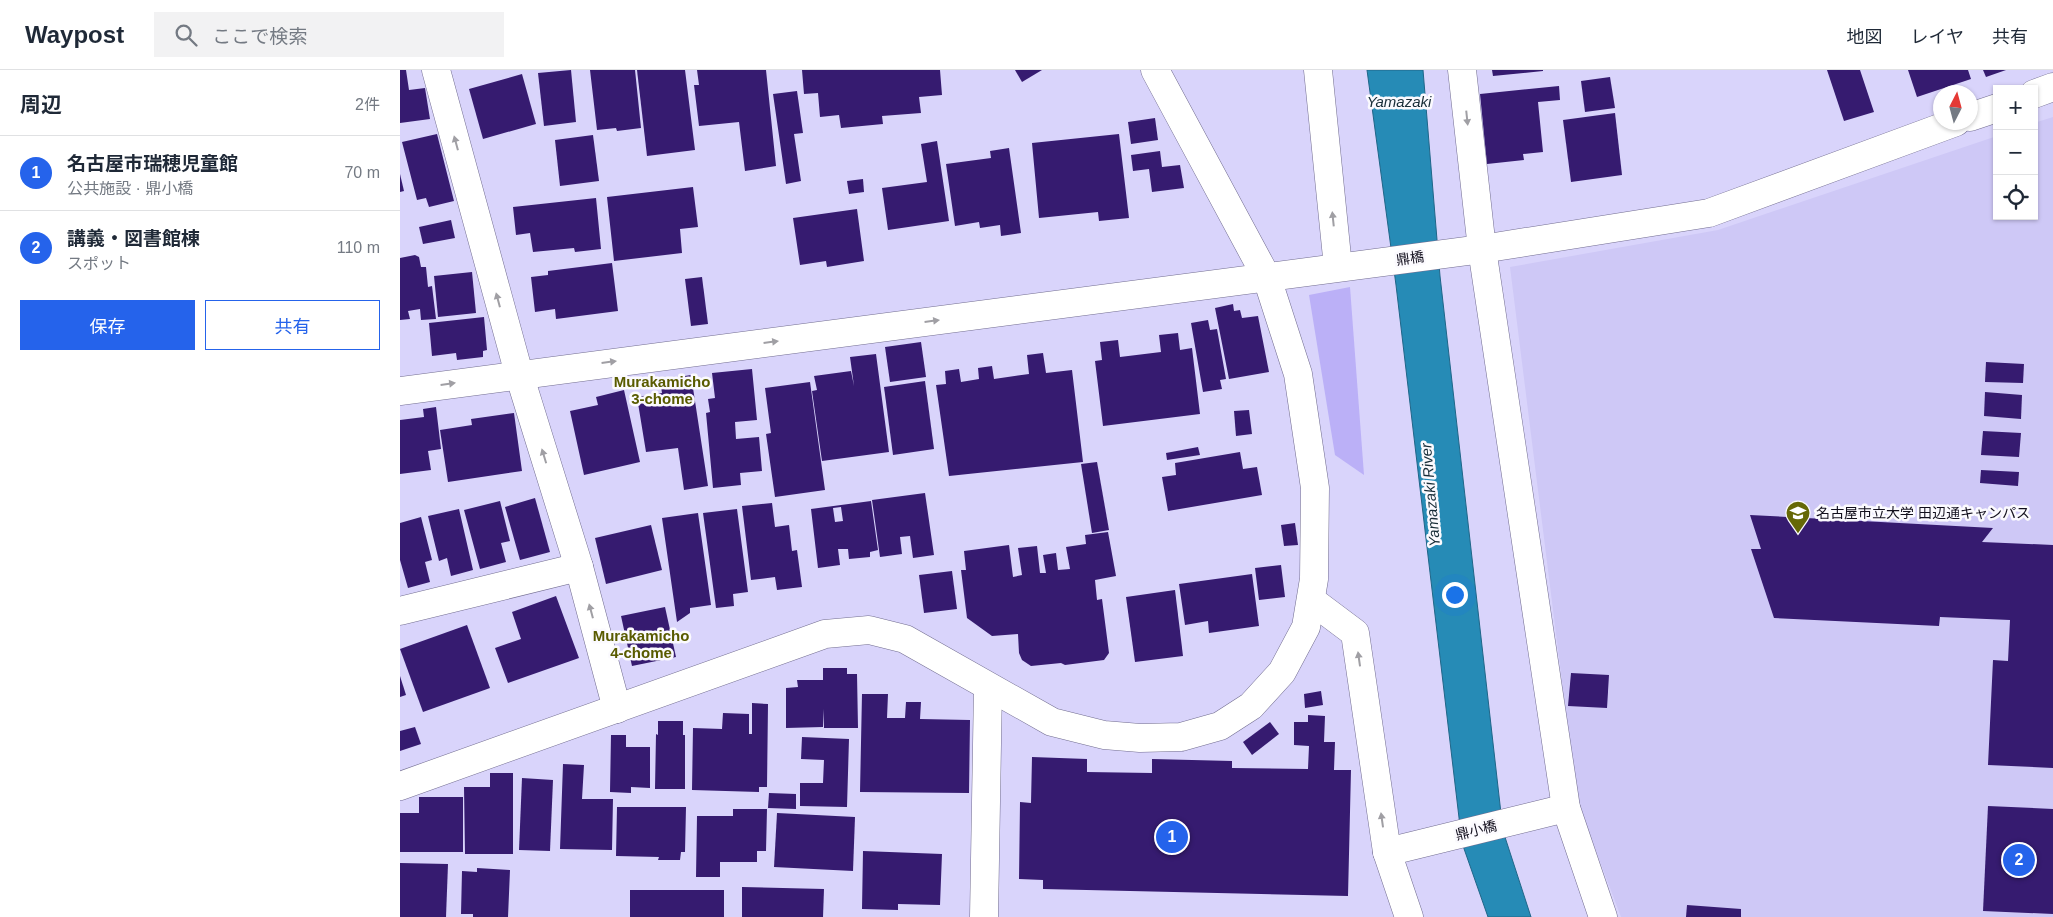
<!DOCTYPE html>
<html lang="ja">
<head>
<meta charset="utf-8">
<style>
  :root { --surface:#fff; --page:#f2f2f3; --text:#1f2937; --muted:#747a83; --line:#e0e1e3; --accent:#2563eb }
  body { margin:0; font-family:Arial,"Noto Sans JP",sans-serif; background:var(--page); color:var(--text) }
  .controls { position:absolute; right:15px; top:15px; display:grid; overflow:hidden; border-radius:0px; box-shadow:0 1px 4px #0004 }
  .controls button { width:45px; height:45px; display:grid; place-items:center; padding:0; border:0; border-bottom:1px solid var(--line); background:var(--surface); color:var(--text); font:25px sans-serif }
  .compass { position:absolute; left:1533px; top:15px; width:45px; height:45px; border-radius:50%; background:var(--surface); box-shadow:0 1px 4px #0004; rotate:6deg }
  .you { position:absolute; left:1054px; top:524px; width:18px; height:18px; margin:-12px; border:4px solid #fff; border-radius:50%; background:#1a73e8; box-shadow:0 0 0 8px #1a73e833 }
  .badge { display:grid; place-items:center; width:32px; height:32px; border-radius:50%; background:var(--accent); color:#fff; font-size:16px; font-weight:700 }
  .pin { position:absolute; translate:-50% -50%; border:2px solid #fff; box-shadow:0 1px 5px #0006 }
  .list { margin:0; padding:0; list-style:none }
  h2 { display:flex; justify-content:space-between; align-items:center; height:65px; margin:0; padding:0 20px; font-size:21px }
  h2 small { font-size:16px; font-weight:400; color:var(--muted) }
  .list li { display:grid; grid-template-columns:32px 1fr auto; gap:15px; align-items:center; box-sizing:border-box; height:75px; padding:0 20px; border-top:1px solid var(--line) }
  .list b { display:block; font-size:19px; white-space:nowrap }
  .list p { margin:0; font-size:16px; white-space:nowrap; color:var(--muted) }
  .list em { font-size:16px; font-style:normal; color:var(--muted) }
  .actions { display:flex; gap:10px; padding:15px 20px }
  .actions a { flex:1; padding:11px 0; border:1px solid var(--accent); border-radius:0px; text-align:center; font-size:18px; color:var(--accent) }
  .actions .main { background:var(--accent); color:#fff }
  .icon { flex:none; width:28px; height:28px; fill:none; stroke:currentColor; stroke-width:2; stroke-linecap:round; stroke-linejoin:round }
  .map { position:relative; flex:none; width:1653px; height:847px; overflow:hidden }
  header { display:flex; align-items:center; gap:30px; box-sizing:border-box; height:70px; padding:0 25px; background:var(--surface); border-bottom:1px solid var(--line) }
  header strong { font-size:24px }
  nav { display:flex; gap:28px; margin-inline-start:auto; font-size:18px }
  .search { width:350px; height:45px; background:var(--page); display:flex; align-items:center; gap:12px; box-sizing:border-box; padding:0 18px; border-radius:0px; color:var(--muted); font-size:19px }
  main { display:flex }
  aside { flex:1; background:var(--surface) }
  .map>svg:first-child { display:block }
</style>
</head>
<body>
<header>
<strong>Waypost</strong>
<div class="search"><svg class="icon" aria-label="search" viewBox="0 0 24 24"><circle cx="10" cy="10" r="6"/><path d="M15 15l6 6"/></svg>ここで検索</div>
<nav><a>地図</a><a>レイヤ</a><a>共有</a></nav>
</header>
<main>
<aside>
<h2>周辺<small>2件</small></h2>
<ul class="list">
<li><span class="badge">1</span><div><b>名古屋市瑞穂児童館</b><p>公共施設 · 鼎小橋</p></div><em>70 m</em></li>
<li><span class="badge">2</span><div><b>講義・図書館棟</b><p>スポット</p></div><em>110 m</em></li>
</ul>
<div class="actions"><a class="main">保存</a><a>共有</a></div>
</aside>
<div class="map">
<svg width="1653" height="847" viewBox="0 0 1653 847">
  <rect width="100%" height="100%" fill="#d9d4fb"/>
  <path fill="#cec8f6" d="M 1653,47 L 1653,847 L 1221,847 L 1177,731 L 1110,197 L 1318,160 L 1597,66 L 1597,146 L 1634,146 L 1634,53 Z"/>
  <path fill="#bbb0f7" d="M 950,217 L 964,405 L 935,385 L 909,225 Z"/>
  <path fill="#268bb6" stroke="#206688" d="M 967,0 L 1023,0 L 1040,206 L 1103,761 L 1131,847 L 1088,847 L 1062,773 L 996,215 Z"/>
  <g fill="#361b70" fill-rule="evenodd">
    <path d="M 0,0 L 6,0 L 9,20 L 25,18 L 30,49 L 0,53 Z"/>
    <path d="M 171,0 L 176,52 L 144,56 L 138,3 Z"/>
    <path d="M 190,0 L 235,0 L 241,58 L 217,61 L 216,58 L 197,60 Z"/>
    <path d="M 237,0 L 285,0 L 295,80 L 247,86 Z"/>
    <path d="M 297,0 L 366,0 L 376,96 L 345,101 L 339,52 L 299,56 L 294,15 L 299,15 Z"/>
    <path d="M 402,0 L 540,0 L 542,25 L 519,27 L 521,43 L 482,46 L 483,54 L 441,58 L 439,45 L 420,47 L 418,23 L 404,24 Z"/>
    <path d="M 615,0 L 642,0 L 622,12 Z"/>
    <path d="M 1092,0 L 1143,0 L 1143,1 L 1093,6 Z"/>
    <path d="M 1427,0 L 1460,0 L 1474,42 L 1444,51 Z"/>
    <path d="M 1508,0 L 1568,0 L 1571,9 L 1517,27 Z"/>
    <path d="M 1583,0 L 1606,0 L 1586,7 Z"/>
    <path d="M 122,4 L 136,54 L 83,69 L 69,19 Z"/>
    <path d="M 1210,7 L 1215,38 L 1185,42 L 1181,11 Z"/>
    <path d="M 1159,16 L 1160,30 L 1138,32 L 1143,82 L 1123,84 L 1124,90 L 1087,94 L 1080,24 Z"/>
    <path d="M 397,21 L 403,63 L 394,64 L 401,111 L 386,114 L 373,24 Z"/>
    <path d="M 1215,43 L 1222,105 L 1171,112 L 1163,50 Z"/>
    <path d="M 755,48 L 758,70 L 731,74 L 728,52 Z"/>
    <path d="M 37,64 L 54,131 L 29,137 L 26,128 L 17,130 L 2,72 Z"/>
    <path d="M 719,64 L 729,148 L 699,151 L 698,142 L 639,148 L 632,73 Z"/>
    <path d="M 193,65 L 199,111 L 160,116 L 155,70 Z"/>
    <path d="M 537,71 L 549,151 L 488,160 L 482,118 L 527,112 L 521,74 Z"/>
    <path d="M 609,78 L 621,163 L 601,166 L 600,155 L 580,158 L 579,152 L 555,156 L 546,94 L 591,88 L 590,81 Z"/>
    <path d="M 760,81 L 762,97 L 780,95 L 784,118 L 752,122 L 749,99 L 733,101 L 731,85 Z"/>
    <path d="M 0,104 L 4,121 L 0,122 Z"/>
    <path d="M 463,109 L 464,122 L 449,124 L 447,111 Z"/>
    <path d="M 293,117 L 298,157 L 280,159 L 282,183 L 214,191 L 207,127 Z"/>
    <path d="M 196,128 L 201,179 L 175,182 L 174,178 L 133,182 L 130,163 L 116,165 L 113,137 Z"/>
    <path d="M 457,139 L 464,191 L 427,197 L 426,191 L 400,195 L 393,148 Z"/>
    <path d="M 51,150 L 55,168 L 23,174 L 19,157 Z"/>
    <path d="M 15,185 L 19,187 L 21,197 L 26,197 L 28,217 L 32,216 L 36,249 L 21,250 L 20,239 L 8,241 L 10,249 L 0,250 L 0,188 Z"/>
    <path d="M 212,193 L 218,241 L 156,249 L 155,239 L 135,242 L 131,207 L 148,205 L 148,201 Z"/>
    <path d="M 72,202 L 76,243 L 38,247 L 34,206 Z"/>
    <path d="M 302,207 L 308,254 L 291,256 L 285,209 Z"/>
    <path d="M 833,234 L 834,241 L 840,240 L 842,248 L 858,246 L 869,302 L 829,309 L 815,238 Z"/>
    <path d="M 84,247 L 87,280 L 83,281 L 83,287 L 57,290 L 56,283 L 32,286 L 29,253 Z"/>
    <path d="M 808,250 L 810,260 L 817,259 L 826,309 L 820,310 L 822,319 L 803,322 L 791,253 Z"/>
    <path d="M 778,263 L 780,280 L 792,278 L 800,344 L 703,356 L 695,291 L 702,290 L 700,272 L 718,270 L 720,287 L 761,282 L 759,265 Z"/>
    <path d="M 521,272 L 526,307 L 490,312 L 485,277 Z"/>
    <path d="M 643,283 L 646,303 L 672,300 L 683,392 L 549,406 L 536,315 L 546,314 L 545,301 L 559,299 L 561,312 L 579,309 L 578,298 L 592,296 L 594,309 L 629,304 L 627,285 Z"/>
    <path d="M 476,284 L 489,382 L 422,391 L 412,321 L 417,320 L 414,306 L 451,301 L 454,316 L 450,287 Z"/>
    <path d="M 1586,292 L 1624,294 L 1623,313 L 1585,312 Z"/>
    <path d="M 352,299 L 357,350 L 335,352 L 336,369 L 359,367 L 362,401 L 340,403 L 341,415 L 313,418 L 306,343 L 310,342 L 308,329 L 315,328 L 312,303 Z"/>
    <path d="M 291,305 L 308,416 L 284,420 L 278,378 L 246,382 L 237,327 L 262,323 L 260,310 Z"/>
    <path d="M 525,311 L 534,379 L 493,385 L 484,317 Z"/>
    <path d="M 410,312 L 425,420 L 375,427 L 366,364 L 371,363 L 365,318 Z"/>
    <path d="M 224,320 L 240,392 L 184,405 L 170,341 L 198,335 L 196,327 Z"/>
    <path d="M 1585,322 L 1622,325 L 1621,349 L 1584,346 Z"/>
    <path d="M 36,337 L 41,379 L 28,381 L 31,400 L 0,404 L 0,350 L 24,347 L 23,339 Z"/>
    <path d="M 849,340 L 852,364 L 836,366 L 834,341 Z"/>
    <path d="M 114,343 L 122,401 L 48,412 L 40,360 L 72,355 L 71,349 Z"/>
    <path d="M 1583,361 L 1621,363 L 1619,387 L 1581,385 Z"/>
    <path d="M 798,377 L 800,385 L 767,390 L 766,383 Z"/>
    <path d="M 840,382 L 843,399 L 857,397 L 862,425 L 768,441 L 762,407 L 776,405 L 775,393 Z"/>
    <path d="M 697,392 L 709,460 L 692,463 L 681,394 Z"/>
    <path d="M 1581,400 L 1619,402 L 1618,416 L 1580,413 Z"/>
    <path d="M 525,423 L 534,485 L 513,488 L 510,466 L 500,467 L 502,484 L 480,487 L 472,430 Z"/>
    <path d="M 135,428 L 150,482 L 120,490 L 105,437 Z"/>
    <path d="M 100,431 L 110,471 L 101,473 L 106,492 L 80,499 L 64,440 Z"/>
    <path d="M 471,431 L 478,480 L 470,482 L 470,487 L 449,489 L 448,479 L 438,479 L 440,495 L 418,498 L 411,439 ZM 441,437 L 443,451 L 435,452 L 433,438 Z"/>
    <path d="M 372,433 L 375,457 L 389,455 L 392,481 L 397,480 L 402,517 L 377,520 L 375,507 L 351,510 L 342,436 Z"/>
    <path d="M 59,439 L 73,500 L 51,506 L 47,488 L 39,491 L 28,446 Z"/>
    <path d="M 337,439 L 348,522 L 333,524 L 334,536 L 316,538 L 303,443 Z"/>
    <path d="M 298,443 L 311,535 L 290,538 L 290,543 L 277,552 L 262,448 Z"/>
    <path d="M 1350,445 L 1593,458 L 1582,472 L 1653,475 L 1653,698 L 1588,695 L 1593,590 L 1608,591 L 1610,550 L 1540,547 L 1539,556 L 1374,548 L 1351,479 L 1361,479 Z"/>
    <path d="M 21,447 L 32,490 L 25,492 L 30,512 L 8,518 L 0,490 L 0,453 Z"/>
    <path d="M 895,453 L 898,475 L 884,476 L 881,455 Z"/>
    <path d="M 251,455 L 262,500 L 206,514 L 195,468 Z"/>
    <path d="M 708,462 L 716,506 L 695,510 L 697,530 L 702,529 L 709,583 L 704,590 L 665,595 L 661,593 L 631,596 L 622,590 L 619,583 L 618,564 L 592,566 L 567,548 L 561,500 L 566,500 L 564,481 L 609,475 L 613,507 L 622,505 L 618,478 L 637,476 L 640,503 L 646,503 L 643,485 L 656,483 L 658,500 L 670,499 L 666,477 L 686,474 L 685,465 Z"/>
    <path d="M 881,495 L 885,527 L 859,530 L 855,498 Z"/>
    <path d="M 552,501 L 557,539 L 524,543 L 519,505 Z"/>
    <path d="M 852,504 L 859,556 L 809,563 L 808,551 L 785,555 L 779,514 Z"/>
    <path d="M 775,520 L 783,586 L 735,592 L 726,527 Z"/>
    <path d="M 156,526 L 179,588 L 108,613 L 95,578 L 121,569 L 112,542 Z"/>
    <path d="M 265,537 L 276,587 L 232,596 L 221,546 Z"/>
    <path d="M 67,555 L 90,618 L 23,642 L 0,579 Z"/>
    <path d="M 423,598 L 447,598 L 447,604 L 457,604 L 458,658 L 424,658 L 424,639 L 423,657 L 386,658 L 386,618 L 398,617 L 397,610 L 423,610 Z"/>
    <path d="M 1171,603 L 1209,605 L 1207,638 L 1168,636 Z"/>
    <path d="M 0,606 L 6,625 L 0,627 Z"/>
    <path d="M 921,621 L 923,635 L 905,638 L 904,624 Z"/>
    <path d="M 462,624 L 488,624 L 487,648 L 505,648 L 506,632 L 521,632 L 520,649 L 570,650 L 569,723 L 460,722 Z"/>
    <path d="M 352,633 L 368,634 L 367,717 L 359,717 L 359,722 L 292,720 L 293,658 L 322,659 L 323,643 L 349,644 L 349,664 L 352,664 Z"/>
    <path d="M 908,645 L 925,646 L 924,672 L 935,672 L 934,700 L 951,700 L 948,826 L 643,819 L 643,810 L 619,809 L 620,732 L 631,733 L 632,687 L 687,689 L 687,702 L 752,703 L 752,689 L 832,691 L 832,698 L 908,699 L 909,676 L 894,675 L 894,652 L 908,652 Z"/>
    <path d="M 258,651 L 283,651 L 283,665 L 285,665 L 285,719 L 255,719 L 256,664 L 258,665 Z"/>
    <path d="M 870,652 L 879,664 L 852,685 L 843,672 Z"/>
    <path d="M 15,657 L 21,674 L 0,681 L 0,661 Z"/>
    <path d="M 211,665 L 226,665 L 226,677 L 250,677 L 250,718 L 231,717 L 231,723 L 210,722 Z"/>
    <path d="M 402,667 L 449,669 L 447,737 L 400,736 L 400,713 L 423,713 L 424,690 L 401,689 Z"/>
    <path d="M 163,694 L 184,695 L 182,729 L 213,729 L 212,780 L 160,779 Z"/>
    <path d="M 90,703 L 113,703 L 113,784 L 65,784 L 64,717 L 90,717 Z"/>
    <path d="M 122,708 L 153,710 L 150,781 L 119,780 Z"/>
    <path d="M 369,723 L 396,724 L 396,739 L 368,738 Z"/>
    <path d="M 19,727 L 63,727 L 63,782 L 0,782 L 0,743 L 19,743 Z"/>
    <path d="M 1588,736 L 1653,739 L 1653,844 L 1583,841 Z"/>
    <path d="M 217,737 L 286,737 L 285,782 L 281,782 L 280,790 L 258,790 L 259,787 L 216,786 Z"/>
    <path d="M 333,739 L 367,739 L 366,781 L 357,781 L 357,792 L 320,792 L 320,807 L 296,807 L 297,746 L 333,746 Z"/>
    <path d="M 377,743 L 455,747 L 453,801 L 374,797 Z"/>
    <path d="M 463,781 L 542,784 L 540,835 L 498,834 L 498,840 L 462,839 Z"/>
    <path d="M 0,793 L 48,794 L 46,847 L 0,847 Z"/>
    <path d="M 77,798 L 110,800 L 108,847 L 73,847 L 73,844 L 61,844 L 62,801 L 77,802 Z"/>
    <path d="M 342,817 L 424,819 L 423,847 L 342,847 Z"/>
    <rect x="230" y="820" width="94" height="27"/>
    <path d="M 1287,835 L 1341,839 L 1341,847 L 1286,847 Z"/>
  </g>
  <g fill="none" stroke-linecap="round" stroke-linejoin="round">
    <defs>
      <g id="street">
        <path d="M 36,0 L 119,304 L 179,497 L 217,639"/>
        <path d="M 918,0 L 938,197"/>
        <path d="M 1062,0 L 1082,179 L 1166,738 L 1203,847"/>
        <path d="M 1634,24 L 1653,17"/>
        <path d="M 1570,47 L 1597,38"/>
        <path d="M 0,321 L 1082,179 L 1309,143 L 1556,52"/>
        <path d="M 911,530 L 955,563 L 987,782 L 1009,847"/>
        <path d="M 0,541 L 179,497"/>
        <path d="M 0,716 L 425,564 L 469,560 L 505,569 L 652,652 L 704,665 L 740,668 L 781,667 L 820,656 L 851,636 L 882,602 L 906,557 L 914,509 L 915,418 L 898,304 L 867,208 L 755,0"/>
        <path d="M 987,782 L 1166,738"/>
        <path d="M 584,847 L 588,617"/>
      </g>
    </defs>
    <use href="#street" stroke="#726d90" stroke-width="29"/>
    <use href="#street" stroke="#fff" stroke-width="28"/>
  </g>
  <defs><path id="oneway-solid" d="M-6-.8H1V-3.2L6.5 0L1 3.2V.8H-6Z" transform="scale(1.25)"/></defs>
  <g fill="#a09fa4">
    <use href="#oneway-solid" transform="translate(1067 48) rotate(84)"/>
    <use href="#oneway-solid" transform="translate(56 73) rotate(-105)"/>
    <use href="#oneway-solid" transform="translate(933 149) rotate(-96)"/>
    <use href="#oneway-solid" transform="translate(98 230) rotate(-105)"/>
    <use href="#oneway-solid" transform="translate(532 251) rotate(-7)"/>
    <use href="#oneway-solid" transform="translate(371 272) rotate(-7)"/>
    <use href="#oneway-solid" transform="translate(209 292) rotate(-7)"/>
    <use href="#oneway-solid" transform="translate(48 314) rotate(-8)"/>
    <use href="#oneway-solid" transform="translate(144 386) rotate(-107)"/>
    <use href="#oneway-solid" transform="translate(191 541) rotate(-105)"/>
    <use href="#oneway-solid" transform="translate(959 589) rotate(-98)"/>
    <use href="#oneway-solid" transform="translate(982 750) rotate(-98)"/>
  </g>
  <defs>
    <symbol id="university-pin" viewBox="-11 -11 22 30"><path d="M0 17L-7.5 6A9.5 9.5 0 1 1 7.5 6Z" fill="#666806" stroke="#fbfafe"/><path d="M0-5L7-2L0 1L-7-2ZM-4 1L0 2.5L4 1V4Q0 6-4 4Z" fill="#fff"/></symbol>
  </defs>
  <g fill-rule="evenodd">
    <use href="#university-pin" x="1384" y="429" width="28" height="38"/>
  </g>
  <g text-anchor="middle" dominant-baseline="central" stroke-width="5" stroke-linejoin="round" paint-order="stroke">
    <g font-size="14" fill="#110e1c" stroke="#fbfafe">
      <text transform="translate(1010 188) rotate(-8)">鼎橋</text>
      <text transform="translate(1076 760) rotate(-14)">鼎小橋</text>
    </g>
    <g font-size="14" fill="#110e1c" stroke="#fbfafe" text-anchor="start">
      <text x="1416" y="443">名古屋市立大学 田辺通キャンパス</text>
    </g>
    <g font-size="15" font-style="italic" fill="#182d38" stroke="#fbfafe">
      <text x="999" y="31">Yamazaki</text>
      <text transform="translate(1030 425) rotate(-95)">Yamazaki River</text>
    </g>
    <g font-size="15" font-weight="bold" fill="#595b00" stroke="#fbfafe">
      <text x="262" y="311">Murakamicho<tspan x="262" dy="17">3-chome</tspan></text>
      <text x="241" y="565">Murakamicho<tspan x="241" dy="17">4-chome</tspan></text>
    </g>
  </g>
</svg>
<div class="controls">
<button>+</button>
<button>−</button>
<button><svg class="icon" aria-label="locate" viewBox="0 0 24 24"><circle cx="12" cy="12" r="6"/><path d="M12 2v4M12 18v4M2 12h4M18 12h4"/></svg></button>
</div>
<svg class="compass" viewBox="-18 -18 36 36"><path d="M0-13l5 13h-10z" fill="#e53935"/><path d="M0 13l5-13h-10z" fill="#747a83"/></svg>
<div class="you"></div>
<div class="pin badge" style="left:772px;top:767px">1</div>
<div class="pin badge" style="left:1619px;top:790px">2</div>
</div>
</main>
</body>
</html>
